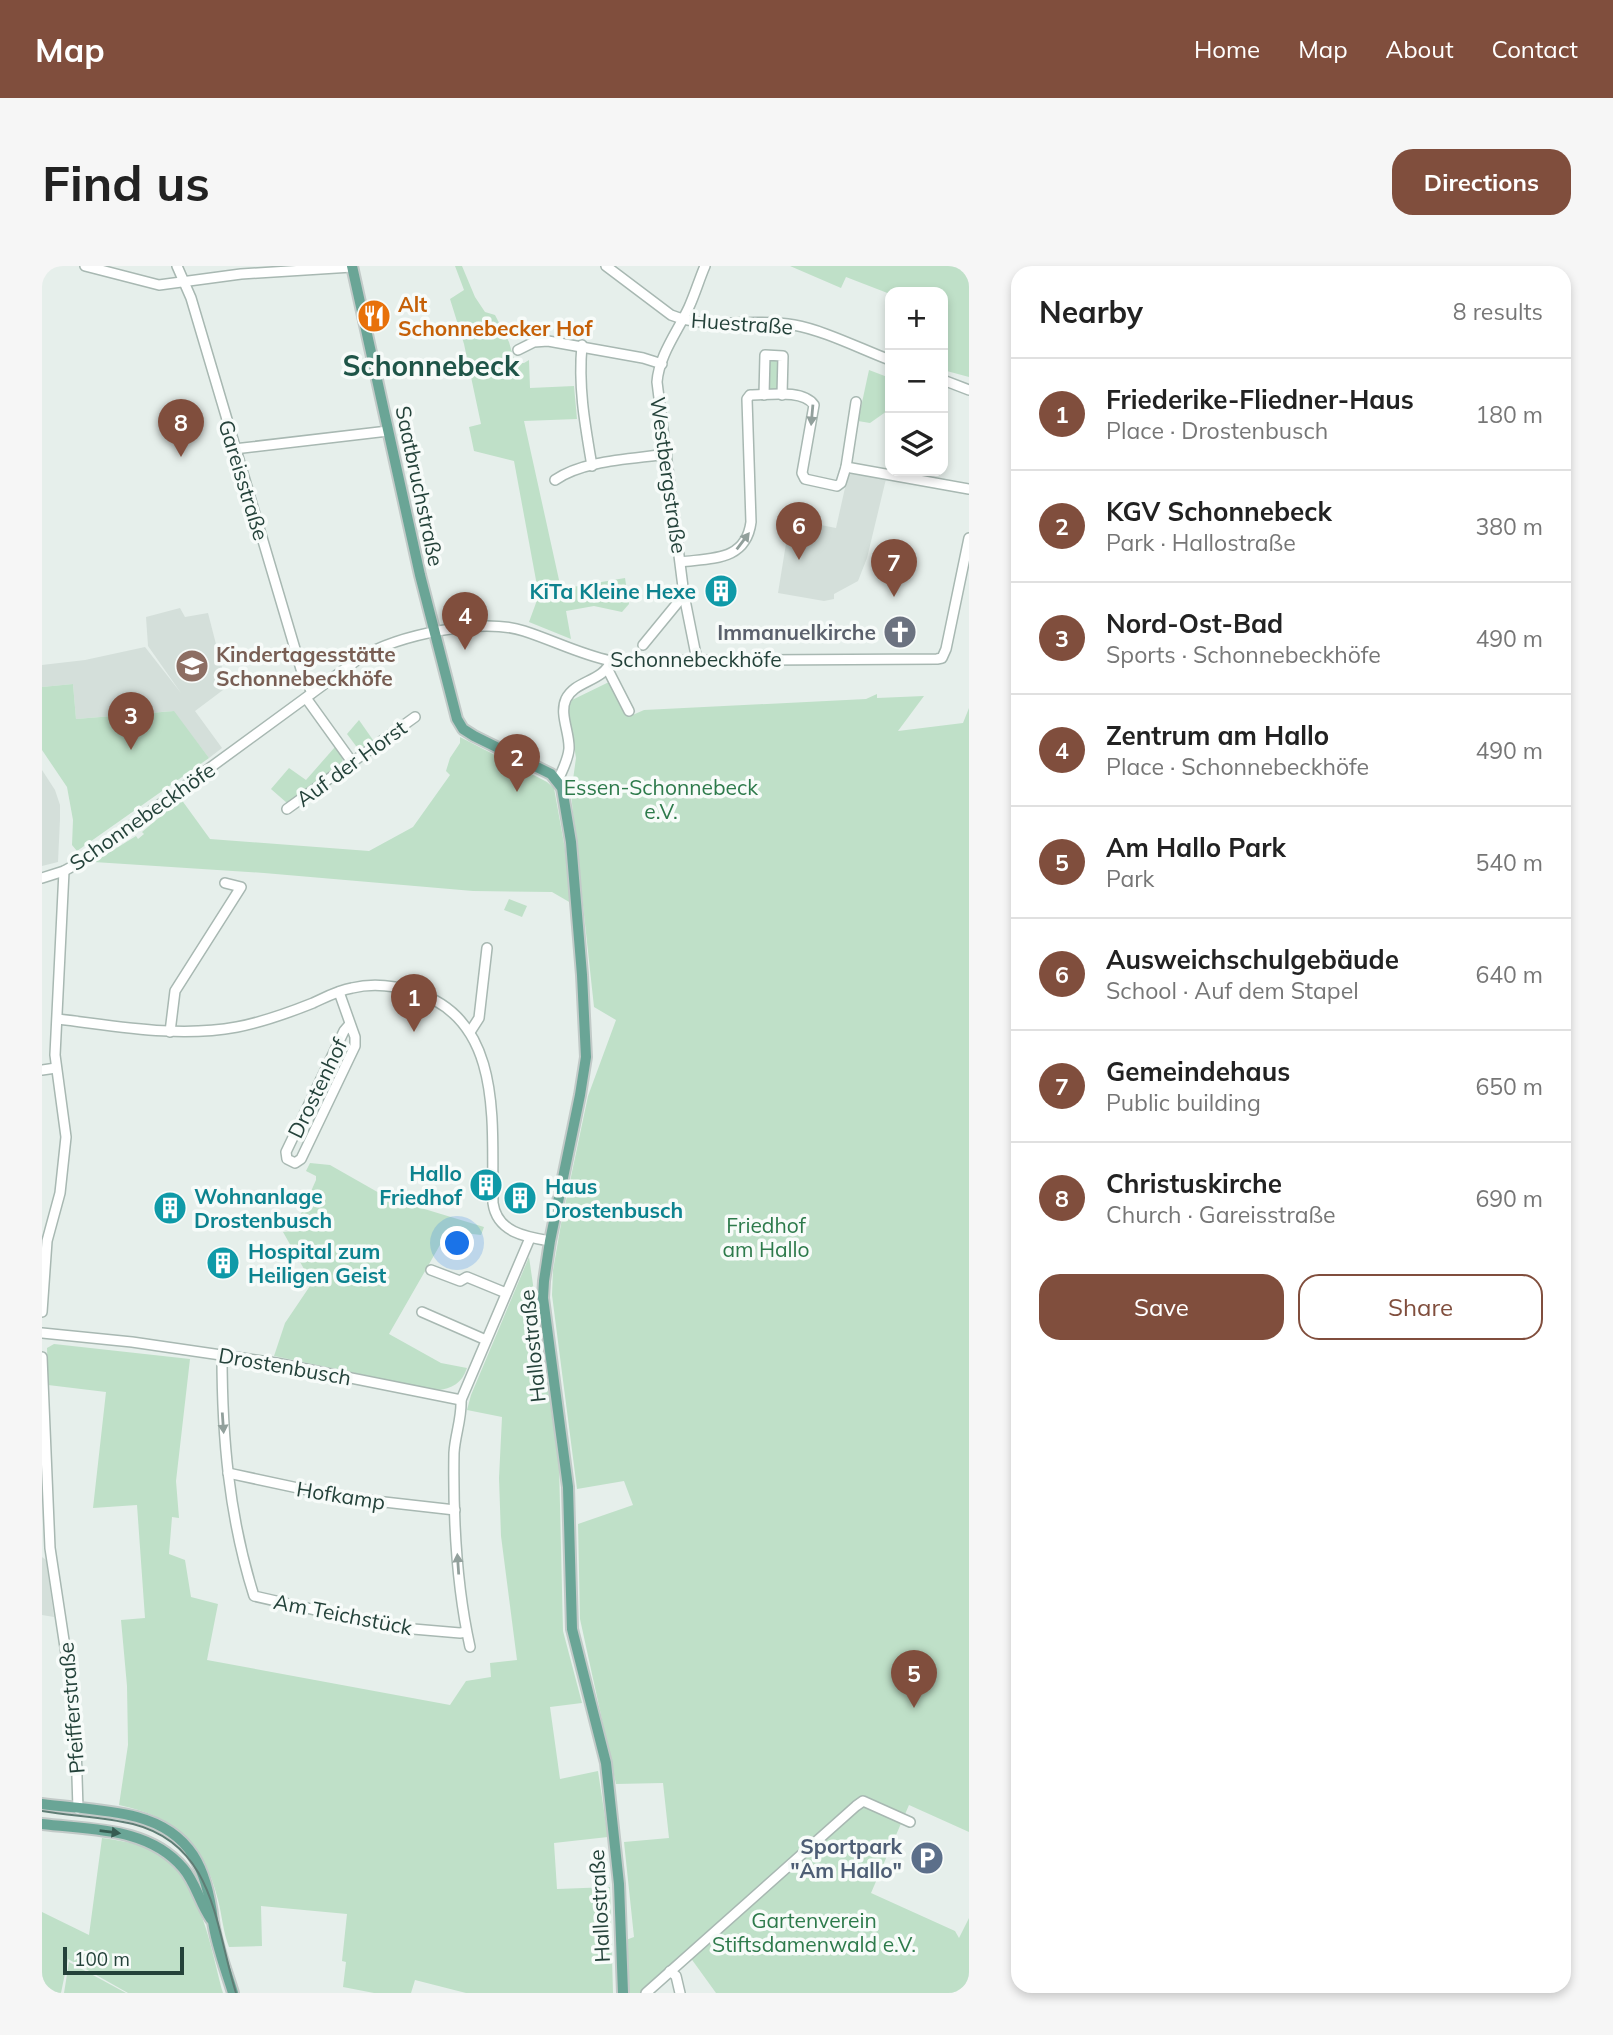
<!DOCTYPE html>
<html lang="en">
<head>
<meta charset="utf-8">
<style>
  :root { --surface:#fff; --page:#f6f6f6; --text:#222; --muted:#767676; --line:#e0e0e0; --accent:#804e3d }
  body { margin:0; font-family:Mulish,sans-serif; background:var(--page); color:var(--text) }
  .controls { position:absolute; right:21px; top:21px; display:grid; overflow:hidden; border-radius:14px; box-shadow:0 4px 10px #0003 }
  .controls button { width:63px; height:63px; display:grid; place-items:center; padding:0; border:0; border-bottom:2px solid var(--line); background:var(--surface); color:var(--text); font:35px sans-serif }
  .scale { position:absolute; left:21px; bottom:18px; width:121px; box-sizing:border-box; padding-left:7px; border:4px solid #24423a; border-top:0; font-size:19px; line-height:24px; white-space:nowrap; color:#24423a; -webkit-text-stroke:5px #f7fbf9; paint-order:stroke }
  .you { position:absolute; left:416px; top:978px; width:24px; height:24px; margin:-18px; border:5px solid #fff; border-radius:50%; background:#1a73e8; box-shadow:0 0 0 10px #1a73e833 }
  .badge { display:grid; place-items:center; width:46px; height:46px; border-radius:50%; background:var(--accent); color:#fff; font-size:23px; font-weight:700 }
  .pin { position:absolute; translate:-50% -58px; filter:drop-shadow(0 2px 4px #0008) }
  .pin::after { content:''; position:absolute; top:37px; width:24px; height:21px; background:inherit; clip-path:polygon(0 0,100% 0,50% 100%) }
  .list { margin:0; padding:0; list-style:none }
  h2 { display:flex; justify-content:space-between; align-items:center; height:91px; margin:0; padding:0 28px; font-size:30px }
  h2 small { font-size:23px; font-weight:400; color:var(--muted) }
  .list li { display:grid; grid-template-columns:46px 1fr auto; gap:21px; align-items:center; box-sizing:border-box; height:112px; padding:0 28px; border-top:2px solid var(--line) }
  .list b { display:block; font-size:26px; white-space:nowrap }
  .list p { margin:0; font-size:23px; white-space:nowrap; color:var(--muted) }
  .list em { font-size:23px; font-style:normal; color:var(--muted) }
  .actions { display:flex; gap:14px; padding:21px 28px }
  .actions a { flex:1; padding:16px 0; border:2px solid var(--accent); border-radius:21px; text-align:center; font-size:24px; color:var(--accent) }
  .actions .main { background:var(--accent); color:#fff }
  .icon { flex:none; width:38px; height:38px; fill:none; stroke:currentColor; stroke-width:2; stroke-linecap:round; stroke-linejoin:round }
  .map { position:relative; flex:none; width:927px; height:1727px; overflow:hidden; border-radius:21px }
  header { display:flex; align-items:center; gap:42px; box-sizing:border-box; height:98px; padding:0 35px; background:var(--accent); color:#fff }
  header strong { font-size:33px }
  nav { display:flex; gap:38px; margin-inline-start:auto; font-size:24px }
  .intro { display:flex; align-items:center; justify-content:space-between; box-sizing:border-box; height:168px; padding:0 42px }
  h1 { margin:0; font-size:49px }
  .button { padding:18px 32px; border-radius:21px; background:var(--accent); color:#fff; font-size:24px; font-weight:700 }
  main { display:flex; gap:42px; padding:0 42px }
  aside { flex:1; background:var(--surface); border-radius:21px; box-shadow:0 4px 10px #0003 }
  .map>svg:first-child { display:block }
</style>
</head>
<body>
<header>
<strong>Map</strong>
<nav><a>Home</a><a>Map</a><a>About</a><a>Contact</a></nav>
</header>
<div class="intro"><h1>Find us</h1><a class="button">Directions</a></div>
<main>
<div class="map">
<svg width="927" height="1727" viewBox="0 0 927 1727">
  <rect width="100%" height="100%" fill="#e6efeb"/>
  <g fill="#d4dfda">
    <path d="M 807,204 L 844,213 L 825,292 L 816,315 L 792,328 L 792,333 L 782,335 L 736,327 L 748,253 L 794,262 Z"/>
    <path d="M 138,342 L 143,351 L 166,347 L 185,421 L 153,445 L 180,482 L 167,492 L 131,445 L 34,453 L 31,418 L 0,421 L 0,399 L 43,394 L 103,381 L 139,427 L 106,380 L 104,351 Z"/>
    <path d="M 0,504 L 13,524 L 18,539 L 18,553 L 16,596 L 0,600 Z"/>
    <path d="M 0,1291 L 4,1294 L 12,1351 L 0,1349 Z"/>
  </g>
  <g fill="#bfe0c8">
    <path d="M 413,0 L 420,0 L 433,31 L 443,46 L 453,49 L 467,76 L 473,97 L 482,97 L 487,94 L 488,122 L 532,120 L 535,153 L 482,155 L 519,323 L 583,312 L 587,338 L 580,346 L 552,340 L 524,345 L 529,373 L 487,356 L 498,326 L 496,325 L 472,195 L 432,185 L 427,161 L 439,158 L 422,78 L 408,33 L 422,24 Z"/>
    <path d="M 748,0 L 927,0 L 927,111 L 901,104 L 901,26 L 848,28 L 804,11 L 799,22 Z"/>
    <path d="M 724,91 L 740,91 L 739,128 L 724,127 Z"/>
    <path d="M 827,104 L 848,112 L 848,133 L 845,145 L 828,157 L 816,155 Z"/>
    <path d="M 567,416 L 586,451 L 602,444 L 824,433 L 835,428 L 835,432 L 882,430 L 856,465 L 921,457 L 927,442 L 927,1566 L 867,1539 L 829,1627 L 913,1665 L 917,1672 L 927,1652 L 927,1727 L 674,1727 L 648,1691 L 670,1675 L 764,1591 L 763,1586 L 601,1727 L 583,1727 L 581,1675 L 592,1671 L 582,1576 L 627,1572 L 621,1517 L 574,1518 L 538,1353 L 536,1258 L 591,1239 L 582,1215 L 535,1223 L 510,1029 L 511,1004 L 519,958 L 546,830 L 574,754 L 552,741 L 529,528 L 534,492 L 526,443 L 530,434 Z"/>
    <path d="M 31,418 L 34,453 L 132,445 L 167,492 L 35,585 L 30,579 L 31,554 L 25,521 L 0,484 L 0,421 Z"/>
    <path d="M 317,454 L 331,474 L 317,484 L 305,468 Z"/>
    <path d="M 418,471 L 505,516 L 512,522 L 523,583 L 529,637 L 510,626 L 431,625 L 222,607 L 52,596 L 94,570 L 96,573 L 102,568 L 100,566 L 139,533 L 168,573 L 327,585 L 371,561 L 408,509 L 404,505 L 408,492 L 418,477 Z"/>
    <path d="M 293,481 L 301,492 L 300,497 L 245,537 L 229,523 L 247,502 L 264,514 Z"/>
    <path d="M 467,633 L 485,640 L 480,651 L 462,644 Z"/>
    <path d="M 268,897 L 288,899 L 346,932 L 442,961 L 439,969 L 406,965 L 347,1068 L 399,1097 L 425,1102 C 420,1117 410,1123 395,1124 L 232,1090 L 243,1057 L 270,1017 L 241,966 L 262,964 L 259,948 L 274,914 L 274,910 L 264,905 Z"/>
    <path d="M 487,991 L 517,1198 L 521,1365 L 540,1437 L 508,1441 L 518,1513 L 556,1505 L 566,1571 L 512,1577 L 515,1623 L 568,1621 L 571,1727 L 424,1727 L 373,1714 L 369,1727 L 332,1727 L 301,1721 L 304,1696 L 300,1695 L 305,1648 L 219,1640 L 220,1680 L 187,1681 C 181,1666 180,1649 176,1634 C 162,1577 134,1551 77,1539 L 86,1479 L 85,1420 L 79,1354 L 103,1352 L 95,1239 L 51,1242 L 64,1126 L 6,1119 L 5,1082 L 12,1078 L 148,1093 L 134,1215 L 137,1252 L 130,1251 L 127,1288 L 143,1294 L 149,1331 L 176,1338 L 165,1394 L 408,1439 L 424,1415 L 449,1411 L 448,1397 L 475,1394 L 459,1270 L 457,1212 L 460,1151 L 425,1144 L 429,1129 Z"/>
    <path d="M 60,1572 C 74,1574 89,1576 102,1581 C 158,1604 167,1676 181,1727 L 86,1727 L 26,1693 L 19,1727 L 0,1727 L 0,1646 L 47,1669 Z"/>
    <path d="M 27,1696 L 84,1727 L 22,1727 Z"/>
  </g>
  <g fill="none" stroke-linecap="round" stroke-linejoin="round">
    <defs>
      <g id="minor">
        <path d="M 43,0 L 117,19 L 199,8 L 310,1"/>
        <path d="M 135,0 L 149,32 L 259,403 L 270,427"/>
        <path d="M 564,0 L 629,49 C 668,65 711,51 752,59 C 781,64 819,83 848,94"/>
        <path d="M 540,79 C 536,121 543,159 550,200"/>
        <path d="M 476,84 L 492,76 L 506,75 L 601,92 L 620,98"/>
        <path d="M 901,114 L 927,124"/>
        <path d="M 722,129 L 723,89 L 741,90 L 740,129"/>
        <path d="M 192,183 L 346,165"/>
        <path d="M 804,201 L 814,136"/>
        <path d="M 513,214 C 541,194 591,193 625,188"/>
        <path d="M 639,296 C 670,292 704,295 709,256 L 705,133 L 708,129 C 726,129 761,123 772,139 L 760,207 L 763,213 L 795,220 L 799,217 L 804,201 L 927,223"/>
        <path d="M 601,379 L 642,329"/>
        <path d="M 655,394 L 642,329 L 615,116 C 617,89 636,65 647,41 C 653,28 657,14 663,0"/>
        <path d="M 566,404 L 587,445"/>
        <path d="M 264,432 L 310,496"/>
        <path d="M 516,514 C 521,503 526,494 527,483 C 528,467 517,448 524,433 C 533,414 561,416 569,395"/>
        <path d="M 245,543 L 373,451"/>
        <path d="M 0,612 L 22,605 L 42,594 L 318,392 C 356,369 439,351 482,365 C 513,375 537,388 569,395 L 895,393 L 900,392 L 904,383 L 927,272"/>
        <path d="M 297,726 L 313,771 L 313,780 L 259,893 L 253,897 L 245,893 L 244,886 L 302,765 L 308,758"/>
        <path d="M 16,753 C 75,760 135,772 195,761 C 221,756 246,747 271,737 C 284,731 297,724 310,722 C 331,717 354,720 373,726 C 464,754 449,863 451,937 C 455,966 483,971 508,975"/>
        <path d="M 128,766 L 133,725 L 199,621 L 183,617"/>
        <path d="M 428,766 L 437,752 L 445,682"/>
        <path d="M 0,804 L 14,802"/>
        <path d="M 389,1004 L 418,1015 L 425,1011 L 464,1027"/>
        <path d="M 0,1046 L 5,975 L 18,927 L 24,871 L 13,789 L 22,605"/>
        <path d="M 380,1046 L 444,1074"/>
        <path d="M 0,1067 L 90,1076 L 234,1097 L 419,1134"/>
        <path d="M 180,1089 C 180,1171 187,1251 212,1330 L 348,1361 L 418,1367 L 424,1366"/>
        <path d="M 0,1091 L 8,1282 L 33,1447 L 36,1543"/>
        <path d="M 186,1207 L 298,1231 L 413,1244"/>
        <path d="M 428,1381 C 414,1318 411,1251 412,1187 C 413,1169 420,1152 419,1134 L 488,972"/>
        <path d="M 628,1705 L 634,1710 L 638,1727"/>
        <path d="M 604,1727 L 814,1540 L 821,1535 L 868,1556"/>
      </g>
      <g id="major">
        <path d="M 310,0 L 378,309 L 415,453 L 421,463 L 432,470 L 509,508 L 520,522 L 529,576 L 540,709 L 544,791 L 538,829 L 508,975 L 502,1015 L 501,1032 L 526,1221 L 530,1363 L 564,1497 L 577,1618 L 581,1727"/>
        <path d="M 0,1538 C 31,1542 65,1543 95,1551 C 150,1566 165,1604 171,1655 C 174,1679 184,1704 191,1727"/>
        <path d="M 0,1558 C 49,1564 106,1561 141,1602 C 154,1617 158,1638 169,1653"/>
      </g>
    </defs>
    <use href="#minor" stroke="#a8b8b2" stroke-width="12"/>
    <use href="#major" stroke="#c2cac8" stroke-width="14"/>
    <use href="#minor" stroke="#fff" stroke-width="9"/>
    <use href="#major" stroke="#6aa596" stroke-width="10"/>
    <path stroke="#5f7d75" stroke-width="2" d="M 0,1545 C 30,1550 61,1551 91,1558 C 173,1579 173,1660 194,1727"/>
  </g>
  <defs><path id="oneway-solid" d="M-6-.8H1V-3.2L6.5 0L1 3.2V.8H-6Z" transform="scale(1.75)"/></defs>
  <g fill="#92a09c">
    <use href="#oneway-solid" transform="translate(770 149) rotate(95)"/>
    <use href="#oneway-solid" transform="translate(701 275) rotate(-53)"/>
    <use href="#oneway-solid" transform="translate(181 1157) rotate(86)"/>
    <use href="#oneway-solid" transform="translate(416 1298) rotate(-94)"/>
  </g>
  <use fill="#365b51" href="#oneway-solid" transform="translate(68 1566) rotate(7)"/>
  <defs>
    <symbol id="restaurant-disc" viewBox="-11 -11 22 22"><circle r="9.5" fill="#e8710a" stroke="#f7fbf9"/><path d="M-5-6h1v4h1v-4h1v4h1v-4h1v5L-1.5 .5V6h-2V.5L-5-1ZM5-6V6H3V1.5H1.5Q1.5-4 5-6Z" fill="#fff"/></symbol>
    <symbol id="building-disc" viewBox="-11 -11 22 22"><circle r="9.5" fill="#0f9aa8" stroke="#f7fbf9"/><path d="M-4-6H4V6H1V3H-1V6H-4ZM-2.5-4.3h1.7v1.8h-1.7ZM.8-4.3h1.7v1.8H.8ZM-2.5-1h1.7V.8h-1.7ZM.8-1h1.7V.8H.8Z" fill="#fff"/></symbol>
    <symbol id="church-disc" viewBox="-11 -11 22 22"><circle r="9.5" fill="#6b7280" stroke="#f7fbf9"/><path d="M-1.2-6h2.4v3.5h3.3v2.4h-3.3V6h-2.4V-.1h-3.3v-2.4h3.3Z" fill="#fff"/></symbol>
    <symbol id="school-disc" viewBox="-11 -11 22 22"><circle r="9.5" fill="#8d6e63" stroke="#f7fbf9"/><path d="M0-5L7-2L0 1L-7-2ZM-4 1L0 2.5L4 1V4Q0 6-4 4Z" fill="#fff"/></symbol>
    <symbol id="parking-disc" viewBox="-11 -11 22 22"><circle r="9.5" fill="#5c6f8a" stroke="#f7fbf9"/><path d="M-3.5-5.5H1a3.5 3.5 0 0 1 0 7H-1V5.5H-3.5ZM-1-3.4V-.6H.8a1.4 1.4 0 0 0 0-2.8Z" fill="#fff"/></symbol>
  </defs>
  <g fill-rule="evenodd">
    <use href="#restaurant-disc" x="313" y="31" width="38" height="38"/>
    <use href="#building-disc" x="660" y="306" width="38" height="38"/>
    <use href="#church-disc" x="839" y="347" width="38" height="38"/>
    <use href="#school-disc" x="131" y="381" width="38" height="38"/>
    <use href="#building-disc" x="425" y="900" width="38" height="38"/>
    <use href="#building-disc" x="459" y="913" width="38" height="38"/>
    <use href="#building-disc" x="109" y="923" width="38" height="38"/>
    <use href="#building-disc" x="162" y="978" width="38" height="38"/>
    <use href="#parking-disc" x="866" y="1573" width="38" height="38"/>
  </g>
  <g text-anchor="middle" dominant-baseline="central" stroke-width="7" stroke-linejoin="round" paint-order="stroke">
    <g font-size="21" font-weight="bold" fill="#c56008" stroke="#f7fbf9" text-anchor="start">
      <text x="356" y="38">Alt<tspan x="356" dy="24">Schonnebecker Hof</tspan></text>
    </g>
    <g font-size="21" fill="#24423a" stroke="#f7fbf9">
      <text transform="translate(700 57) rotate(4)">Huestraße</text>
      <text transform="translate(627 209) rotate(82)">Westbergstraße</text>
      <text transform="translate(202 214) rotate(73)">Gareisstraße</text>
      <text transform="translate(378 220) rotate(78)">Saatbruchstraße</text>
      <text x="654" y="393">Schonnebeckhöfe</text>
      <text transform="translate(309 497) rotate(-36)">Auf der Horst</text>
      <text transform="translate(100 550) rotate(-35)">Schonnebeckhöfe</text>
      <text transform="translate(275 822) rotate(-64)">Drostenhof</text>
      <text transform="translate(490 1080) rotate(-96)">Hallostraße</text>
      <text transform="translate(243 1100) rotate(10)">Drostenbusch</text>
      <text transform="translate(299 1229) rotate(9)">Hofkamp</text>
      <text transform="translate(301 1348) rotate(11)">Am Teichstück</text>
      <text transform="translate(29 1442) rotate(-95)">Pfeifferstraße</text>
      <text transform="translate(557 1640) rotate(-93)">Hallostraße</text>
    </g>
    <g font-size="21" font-weight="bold" fill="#0d838f" stroke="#f7fbf9" text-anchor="start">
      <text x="654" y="325" text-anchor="end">KiTa Kleine Hexe</text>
      <text x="420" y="907" text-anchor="end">Hallo<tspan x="420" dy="24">Friedhof</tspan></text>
      <text x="503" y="920">Haus<tspan x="503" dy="24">Drostenbusch</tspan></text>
      <text x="152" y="930">Wohnanlage<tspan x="152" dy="24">Drostenbusch</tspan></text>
      <text x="206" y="985">Hospital zum<tspan x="206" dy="24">Heiligen Geist</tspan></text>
    </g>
    <g font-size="21" font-weight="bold" fill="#5b616d" stroke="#f7fbf9" text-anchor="end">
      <text x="834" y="366">Immanuelkirche</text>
    </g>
    <g font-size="21" font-weight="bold" fill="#785e54" stroke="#f7fbf9" text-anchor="start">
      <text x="174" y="388">Kindertagesstätte<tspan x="174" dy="24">Schonnebeckhöfe</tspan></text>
    </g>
    <g font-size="21" fill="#2d7a4b" stroke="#f7fbf9">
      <text x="619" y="521">Essen-Schonnebeck<tspan x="619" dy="24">e.V.</tspan></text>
      <text x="724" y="959">Friedhof<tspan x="724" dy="24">am Hallo</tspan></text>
      <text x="772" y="1654">Gartenverein<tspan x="772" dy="24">Stiftsdamenwald e.V.</tspan></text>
    </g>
    <g font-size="21" font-weight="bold" fill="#4e5e75" stroke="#f7fbf9" text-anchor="end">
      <text x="860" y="1580">Sportpark<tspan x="860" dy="24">"Am Hallo"</tspan></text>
    </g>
    <g font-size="28" font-weight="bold" fill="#1f5548" stroke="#f7fbf9">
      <text x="389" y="99">Schonnebeck</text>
    </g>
  </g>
</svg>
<div class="controls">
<button>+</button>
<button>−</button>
<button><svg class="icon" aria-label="layers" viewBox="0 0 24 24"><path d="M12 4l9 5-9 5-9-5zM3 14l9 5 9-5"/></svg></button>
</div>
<div class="scale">100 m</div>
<div class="you"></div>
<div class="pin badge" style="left:372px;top:766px">1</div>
<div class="pin badge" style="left:475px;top:526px">2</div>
<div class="pin badge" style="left:89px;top:484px">3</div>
<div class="pin badge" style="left:423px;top:384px">4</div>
<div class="pin badge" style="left:872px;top:1442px">5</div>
<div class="pin badge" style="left:757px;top:294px">6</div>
<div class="pin badge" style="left:852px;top:331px">7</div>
<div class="pin badge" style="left:139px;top:191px">8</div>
</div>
<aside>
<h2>Nearby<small>8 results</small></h2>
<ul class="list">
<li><span class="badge">1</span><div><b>Friederike-Fliedner-Haus</b><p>Place · Drostenbusch</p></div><em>180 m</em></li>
<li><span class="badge">2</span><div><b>KGV Schonnebeck</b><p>Park · Hallostraße</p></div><em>380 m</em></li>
<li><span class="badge">3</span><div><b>Nord-Ost-Bad</b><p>Sports · Schonnebeckhöfe</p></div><em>490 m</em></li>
<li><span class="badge">4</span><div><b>Zentrum am Hallo</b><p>Place · Schonnebeckhöfe</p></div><em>490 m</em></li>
<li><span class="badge">5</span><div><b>Am Hallo Park</b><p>Park</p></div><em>540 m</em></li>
<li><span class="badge">6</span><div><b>Ausweichschulgebäude</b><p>School · Auf dem Stapel</p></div><em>640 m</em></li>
<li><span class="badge">7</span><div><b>Gemeindehaus</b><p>Public building</p></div><em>650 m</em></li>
<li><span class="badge">8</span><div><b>Christuskirche</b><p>Church · Gareisstraße</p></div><em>690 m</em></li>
</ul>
<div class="actions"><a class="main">Save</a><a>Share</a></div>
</aside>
</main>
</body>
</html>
